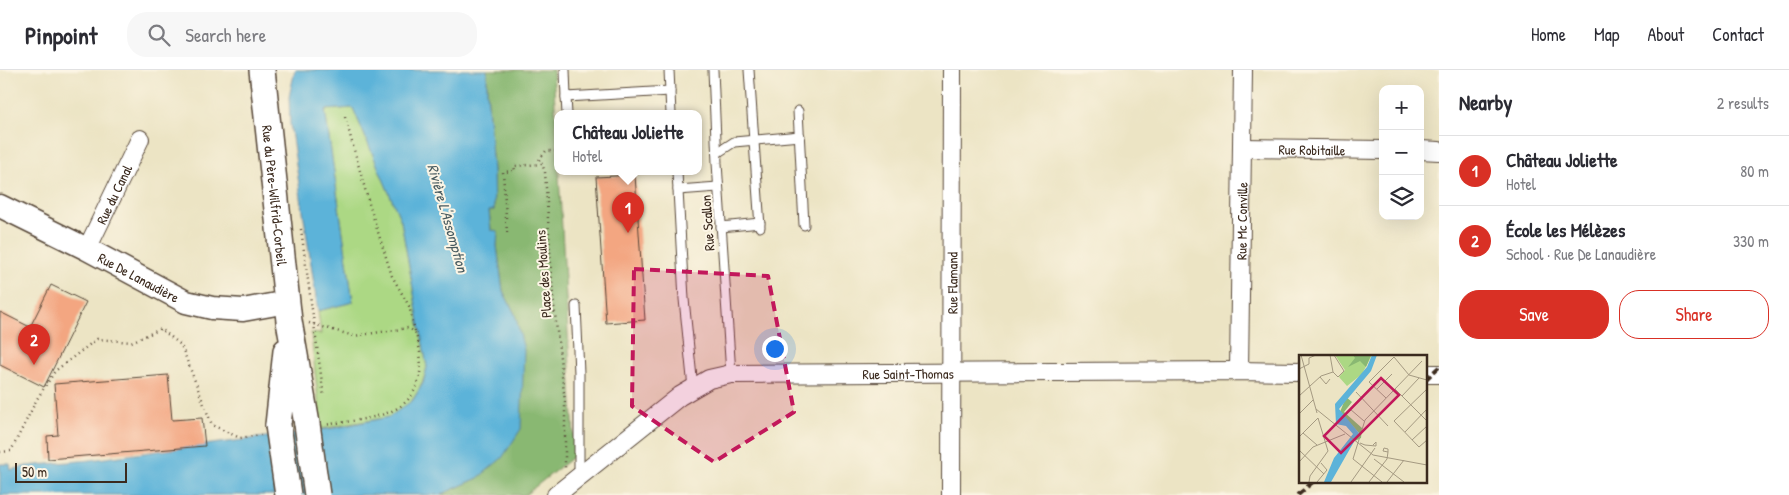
<!DOCTYPE html>
<html lang="en">
<head>
<meta charset="utf-8">
<style>
  :root { --surface:#fff; --page:#f7f7f7; --text:#2b2b33; --muted:#7c7c81; --line:#e1e1e2; --accent:#d93025 }
  body { margin:0; font-family:"Patrick Hand",sans-serif; background:var(--page); color:var(--text) }
  .controls { position:absolute; right:15px; top:15px; display:grid; overflow:hidden; border-radius:10px; box-shadow:0 5px 20px #0002 }
  .controls button { width:45px; height:45px; display:grid; place-items:center; padding:0; border:0; border-bottom:1px solid var(--line); background:var(--surface); color:var(--text); font:25px sans-serif }
  .scale { position:absolute; left:15px; bottom:12px; width:112px; box-sizing:border-box; padding-left:5px; border:2px solid #3b2a1e; border-top:0; font-size:14px; line-height:18px; white-space:nowrap; color:#3b2a1e; -webkit-text-stroke:4px #fcf5e5; paint-order:stroke }
  .you { position:absolute; left:774px; top:278px; width:18px; height:18px; margin:-12px; border:4px solid #fff; border-radius:50%; background:#1a73e8; box-shadow:0 0 0 8px #1a73e833 }
  .badge { display:grid; place-items:center; width:32px; height:32px; border-radius:50%; background:var(--accent); color:#fff; font-size:16px; font-weight:700 }
  .pin { position:absolute; translate:-50% -41px; filter:drop-shadow(0 1px 2px #0008) }
  .pin::after { content:''; position:absolute; top:26px; width:18px; height:15px; background:inherit; clip-path:polygon(0 0,100% 0,50% 100%) }
  .popup { position:absolute; left:554px; top:40px; width:148px; height:65px; box-sizing:border-box; display:grid; place-content:center; border-radius:10px; background:var(--surface); filter:drop-shadow(0 1px 4px #0005); font-size:16px; white-space:nowrap; color:var(--muted) }
  .popup b { font-size:19px; color:var(--text) }
  .popup::after { content:''; position:absolute; left:50%; top:100%; margin-left:-10px; border:10px solid transparent; border-top-color:var(--surface) }
  .list { margin:0; padding:0; list-style:none }
  h2 { display:flex; justify-content:space-between; align-items:center; height:65px; margin:0; padding:0 20px; font-size:21px }
  h2 small { font-size:16px; font-weight:400; color:var(--muted) }
  .list li { display:grid; grid-template-columns:32px 1fr auto; gap:15px; align-items:center; box-sizing:border-box; height:70px; padding:0 20px; border-top:1px solid var(--line) }
  .list b { display:block; font-size:19px; white-space:nowrap }
  .list p { margin:0; font-size:16px; white-space:nowrap; color:var(--muted) }
  .list em { font-size:16px; font-style:normal; color:var(--muted) }
  .actions { display:flex; gap:10px; padding:15px 20px }
  .actions a { flex:1; padding:11px 0; border:1px solid var(--accent); border-radius:20px; text-align:center; font-size:18px; color:var(--accent) }
  .actions .main { background:var(--accent); color:#fff }
  .icon { flex:none; width:28px; height:28px; fill:none; stroke:currentColor; stroke-width:2; stroke-linecap:round; stroke-linejoin:round }
  .map { position:relative; flex:none; width:1439px; height:425px; overflow:hidden }
  header { display:flex; align-items:center; gap:30px; box-sizing:border-box; height:70px; padding:0 25px; background:var(--surface); border-bottom:1px solid var(--line) }
  header strong { font-size:24px }
  nav { display:flex; gap:28px; margin-inline-start:auto; font-size:18px }
  .search { width:350px; height:45px; background:var(--page); display:flex; align-items:center; gap:12px; box-sizing:border-box; padding:0 18px; border-radius:20px; color:var(--muted); font-size:19px }
  main { display:flex }
  aside { flex:1; background:var(--surface) }
  .map>svg:first-child { display:block }
</style>
</head>
<body>
<header>
<strong>Pinpoint</strong>
<div class="search"><svg class="icon" aria-label="search" viewBox="0 0 24 24"><circle cx="10" cy="10" r="6"/><path d="M15 15l6 6"/></svg>Search here</div>
<nav><a>Home</a><a>Map</a><a>About</a><a>Contact</a></nav>
</header>
<main>
<div class="map">
<svg width="1439" height="425" viewBox="0 0 1439 425">
  <rect width="100%" height="100%" fill="#fcf5e5"/>
  <filter id="ink" filterUnits="userSpaceOnUse"><feTurbulence type="fractalNoise" baseFrequency=".02" numOctaves="2"/><feDisplacementMap in="SourceGraphic" scale="10" xChannelSelector="R" yChannelSelector="G"/><feConvolveMatrix kernelMatrix="1 2 1 2 8 2 1 2 1" color-interpolation-filters="sRGB"/></filter>
  <filter id="wash" filterUnits="userSpaceOnUse"><feTurbulence type="fractalNoise" baseFrequency=".0096" numOctaves="4" result="noise"/><feDisplacementMap in="SourceGraphic" scale="20" xChannelSelector="R" yChannelSelector="G"/><feGaussianBlur stdDeviation="1.12" result="paint"/><feColorMatrix in="noise" values="0 0 0 0 0 0 0 0 0 0 0 0 0 0 0 0 0 1.4 0 .05"/><feComposite in="paint" operator="in"/></filter>
  <g filter="url(#wash)">
    <rect width="100%" height="100%" fill="#ece4c4"/>
    <path fill="#acd884" stroke="#748151" d="M 353,38 L 401,151 L 427,297 C 421,322 412,335 389,347 L 321,359 L 311,263 L 321,264 L 318,241 L 353,232 L 325,40 Z"/>
    <path fill="#89b872" stroke="#627148" d="M 487,0 L 553,0 L 575,385 L 525,425 L 440,425 L 478,408 L 515,244 L 503,221 L 497,176 L 498,161 L 491,160 L 489,140 L 494,140 L 493,100 L 487,21 Z"/>
    <path fill="#5cb3d9" stroke="#4c6e7c" d="M 295,0 L 487,0 L 487,21 L 493,100 L 494,140 L 489,141 L 491,160 L 498,161 L 497,176 L 503,221 L 515,244 L 524,280 L 521,359 L 502,388 L 478,408 L 440,425 L 0,425 L 0,394 L 10,394 L 11,400 L 26,396 L 90,390 L 334,358 L 389,347 L 413,330 L 423,313 L 427,297 L 401,151 L 353,38 L 325,40 L 353,232 L 318,241 L 290,54 L 289,27 Z"/>
    <g id="blocks">
      <g fill="#f3a681">
        <path d="M 635,105 L 645,250 L 606,253 L 596,107 Z"/>
        <path d="M 51,215 L 86,232 L 44,317 L 0,295 L 0,242 L 30,257 Z"/>
        <path d="M 168,305 L 172,350 L 202,348 L 205,376 L 48,389 L 47,366 L 58,365 L 54,314 Z"/>
      </g>
    </g>
  </g>
  <g filter="url(#ink)">
    <use href="#blocks" fill-opacity="0" stroke="#564637" stroke-width="1"/>
    <g fill="none" stroke-linecap="round" stroke-linejoin="round">
      <defs>
        <g id="service">
          <path d="M 565,0 L 566,27 L 670,21"/>
          <path d="M 669,0 L 671,44"/>
          <path d="M 713,0 L 717,93 L 731,304"/>
          <path d="M 749,0 L 760,157"/>
          <path d="M 566,27 L 567,44"/>
          <path d="M 798,41 L 804,155"/>
          <path d="M 717,83 L 734,72 L 800,66"/>
          <path d="M 677,102 L 684,229 L 693,318"/>
          <path d="M 678,120 L 718,117"/>
          <path d="M 721,157 L 760,153"/>
          <path d="M 576,236 L 579,303 L 579,406"/>
        </g>
        <g id="minor">
          <path id="s1" d="M 1242,78 L 1383,80"/>
          <path d="M 1420,80 L 1439,81"/>
          <path id="s2" d="M 87,179 L 140,69"/>
          <path id="s3" d="M 1239,301 L 1243,0"/>
          <path d="M 1425,304 L 1439,304"/>
          <path id="s4" d="M 556,425 L 680,326 L 709,309 L 731,304 L 1239,301 L 1300,302"/>
          <path id="s5" d="M 951,425 L 952,0"/>
        </g>
        <g id="tertiary">
          <path id="s6" d="M 0,136 L 87,179 L 186,232 L 212,238 L 243,240 L 287,232"/>
        </g>
        <g id="secondary">
          <path id="s7" d="M 262,0 L 289,251 L 307,354"/>
          <path d="M 278,355 L 286,281"/>
        </g>
      </defs>
      <use href="#service" stroke="#564637" stroke-width="11"/>
      <use href="#minor" stroke="#564637" stroke-width="20"/>
      <use href="#tertiary" stroke="#564637" stroke-width="25"/>
      <use href="#secondary" stroke="#564637" stroke-width="28"/>
      <g stroke="#564637" stroke-width="2.5" stroke-dasharray="1 4" stroke-linecap="butt">
        <path d="M 345,47 L 370,137 L 392,206 L 409,236 L 415,261"/>
        <path d="M 542,94 L 539,90 L 546,81 L 558,81"/>
        <path d="M 301,159 L 324,327"/>
        <path d="M 507,163 L 503,102 L 515,101 L 514,96 L 542,94 L 545,102 L 553,226 L 565,332 L 565,398"/>
        <path d="M 309,253 L 354,266 L 408,258 L 415,262 C 425,290 424,325 394,340 C 373,350 347,351 325,355"/>
        <path d="M 0,382 L 11,381 L 37,329 L 55,301 L 97,269 L 131,272 L 161,259 L 181,275 L 212,355 L 240,368 L 261,365"/>
      </g>
      <use href="#service" stroke="#fff" stroke-width="9"/>
      <use href="#minor" stroke="#fff" stroke-width="18"/>
      <use href="#tertiary" stroke="#fff" stroke-width="22"/>
      <use href="#secondary" stroke="#fff" stroke-width="25"/>
      <g stroke="#3b2a1e" stroke-width="4" stroke-dasharray="8 4" stroke-linecap="butt">
        <path d="M 1425,310 L 1439,297"/>
        <path d="M 1298,425 L 1314,411"/>
      </g>
      <defs>
        <g id="secondary-bridge">
          <path d="M 307,354 L 317,425"/>
          <path d="M 278,355 L 288,425"/>
        </g>
      </defs>
      <use href="#secondary-bridge" stroke="#564637" stroke-width="28" stroke-linecap="butt"/>
      <use href="#secondary-bridge" stroke="#fff" stroke-width="25"/>
    </g>
  </g>
  <path fill="#c2185b" fill-opacity="0.2" stroke="#c2185b" stroke-width="4" stroke-dasharray="10 6" stroke-linejoin="round" d="M 634,199 L 768,206 L 794,342 L 714,392 L 632,336 Z"/>
  <g text-anchor="middle" dominant-baseline="central" stroke-width="4" stroke-linejoin="round" paint-order="stroke">
    <g font-size="14" fill="#3b2a1e" stroke="#fcf5e5">
      <text stroke="none"><textPath href="#s1" startOffset="70">Rue Robitaille</textPath></text>
      <text stroke="none"><textPath href="#s2" startOffset="61">Rue du Canal</textPath></text>
      <text stroke="none"><textPath href="#s7" startOffset="126">Rue du Père-Wilfrid-Corbeil</textPath></text>
      <text stroke="none"><textPath href="#s3" startOffset="150">Rue Mc Conville</textPath></text>
      <text transform="translate(707 153) rotate(-94)">Rue Scallon</text>
      <text transform="translate(543 204) rotate(-94)">Place des Moulins</text>
      <text stroke="none"><textPath href="#s6" startOffset="156">Rue De Lanaudière</textPath></text>
      <text stroke="none"><textPath href="#s5" startOffset="212">Rue Flamand</textPath></text>
      <text stroke="none"><textPath href="#s4" startOffset="392">Rue Saint-Thomas</textPath></text>
    </g>
    <g font-size="15" font-style="italic" fill="#475a5f" stroke="#fcf5e5">
      <text transform="translate(448 148) rotate(74)">Rivière L'Assomption</text>
    </g>
  </g>
  <g transform="translate(1299 285)">
    <rect width="128" height="128" fill="#ece4c4"/>
    <path d="M 36,0 L 73,0 L 63,19 L 48,31 L 40,22 L 46,15 Z" fill="#acd884"/>
    <path d="M 54,0 L 72,0 L 67,12 L 61,6 L 49,12 L 56,3 ZM 47,42 L 53,47 L 45,57 L 63,73 L 62,83 L 56,86 L 60,78 L 41,57 Z" fill="#89b872"/>
    <path d="M 73,0 L 78,0 L 72,16 L 40,54 L 60,78 L 32,127 L 25,127 L 35,103 L 54,79 L 47,71 L 37,69 L 36,49 L 68,12 Z" fill="#5cb3d9"/>
    <path fill="none" stroke="#a59a82" stroke-width="1" d="M 2,0 L 18,58M 31,0 L 34,17M 95,2 L 110,20 L 128,25M 0,14 L 10,9 L 10,3 L 17,0M 34,17 L 39,22 L 45,16 L 35,0M 21,22 L 27,29 L 31,24M 78,34 L 93,19M 96,34 L 128,66M 128,34 L 95,66 L 120,92 L 128,85M 57,37 L 89,71M 0,41 L 22,21 L 34,17M 103,41 L 120,23M 87,43 L 70,27 L 95,2M 17,54 L 74,100 L 128,110M 52,55 L 47,58 L 51,54 L 65,66M 0,59 L 14,45M 106,77 L 128,54M 4,78 L 18,90M 0,82 L 19,63 L 29,96 L 11,121 L 10,127M 113,85 L 128,71M 61,88 L 66,90 L 77,91 L 77,87 L 74,90M 85,93 L 89,94 L 89,97 L 84,96 ZM 0,95 L 25,119M 75,104 L 105,127M 0,107 L 14,92 L 46,79M 18,127 L 28,115 L 22,108M 52,127 L 76,93M 70,127 L 88,104 L 89,97M 83,127 L 54,104 L 66,65 L 123,6M 88,127 L 105,105"/>
    <path fill="#c2185b" fill-opacity="0.15" stroke="#c2185b" stroke-width="2.5" d="M 82,23 L 100,40 L 42,98 L 25,81 Z"/>
    <rect width="128" height="128" fill="none" stroke="#3b2a1e" stroke-width="2.5"/>
  </g>
</svg>
<div class="controls">
<button>+</button>
<button>−</button>
<button><svg class="icon" aria-label="layers" viewBox="0 0 24 24"><path d="M12 4l9 5-9 5-9-5zM3 14l9 5 9-5"/></svg></button>
</div>
<div class="scale">50 m</div>
<div class="you"></div>
<div class="pin badge" style="left:628px;top:163px">1</div>
<div class="popup"><b>Château Joliette</b>Hotel</div>
<div class="pin badge" style="left:34px;top:295px">2</div>
</div>
<aside>
<h2>Nearby<small>2 results</small></h2>
<ul class="list">
<li><span class="badge">1</span><div><b>Château Joliette</b><p>Hotel</p></div><em>80 m</em></li>
<li><span class="badge">2</span><div><b>École les Mélèzes</b><p>School · Rue De Lanaudière</p></div><em>330 m</em></li>
</ul>
<div class="actions"><a class="main">Save</a><a>Share</a></div>
</aside>
</main>
</body>
</html>
